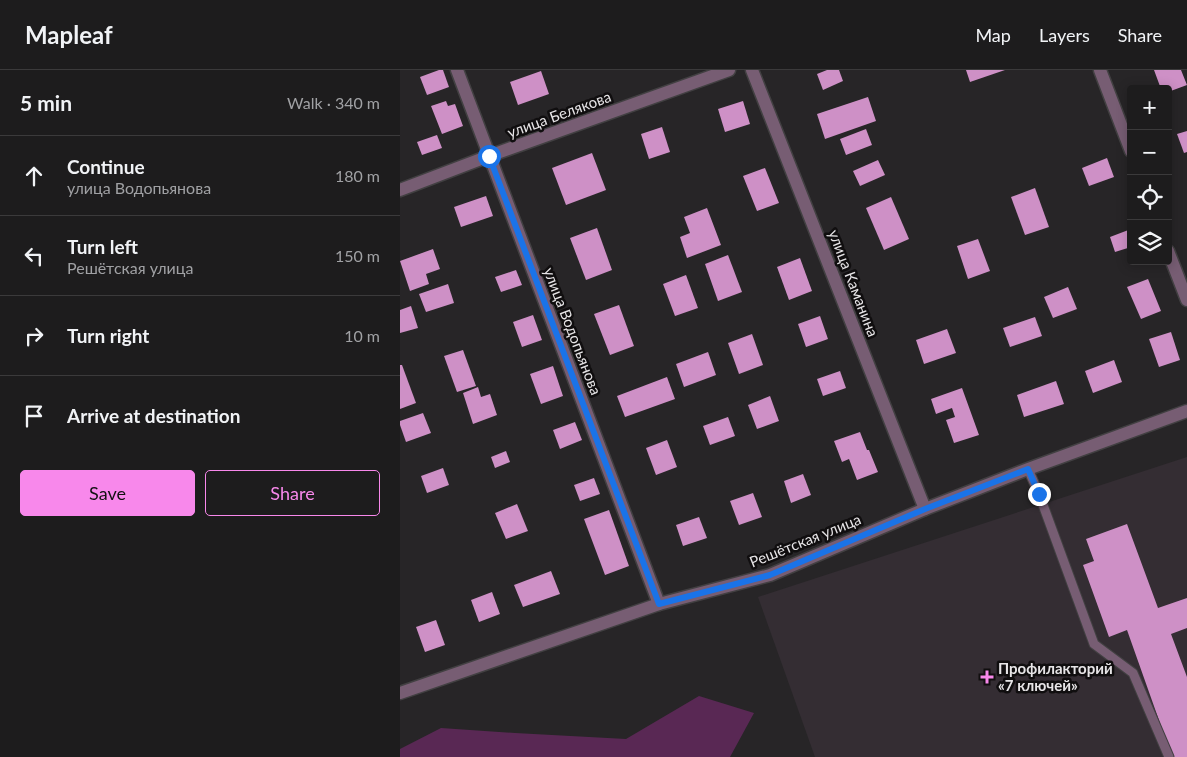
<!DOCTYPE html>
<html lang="en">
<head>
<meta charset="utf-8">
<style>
  :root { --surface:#1d1c1d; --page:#252526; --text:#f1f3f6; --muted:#a0a1a4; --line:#3b3a3b; --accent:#f888eb }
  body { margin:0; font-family:Lato,sans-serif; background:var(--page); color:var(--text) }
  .controls { position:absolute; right:15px; top:15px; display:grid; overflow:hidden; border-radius:5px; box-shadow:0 2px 12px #0003 }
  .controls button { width:45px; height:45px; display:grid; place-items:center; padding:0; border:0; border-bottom:1px solid var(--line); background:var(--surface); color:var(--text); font:25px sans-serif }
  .stop { position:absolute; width:15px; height:15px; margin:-11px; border:4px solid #1a73e8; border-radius:50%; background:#fff }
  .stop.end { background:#1a73e8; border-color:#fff; box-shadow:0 1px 5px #0008 }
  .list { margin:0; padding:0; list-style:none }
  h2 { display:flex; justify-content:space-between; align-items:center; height:65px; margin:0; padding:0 20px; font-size:21px }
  h2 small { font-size:16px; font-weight:400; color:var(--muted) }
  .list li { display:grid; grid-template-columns:32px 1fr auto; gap:15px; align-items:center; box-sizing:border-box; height:80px; padding:0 20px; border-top:1px solid var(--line) }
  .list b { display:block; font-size:19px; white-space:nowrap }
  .list p { margin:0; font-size:16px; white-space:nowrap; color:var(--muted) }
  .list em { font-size:16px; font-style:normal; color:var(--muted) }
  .actions { display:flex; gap:10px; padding:15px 20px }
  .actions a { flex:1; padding:11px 0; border:1px solid var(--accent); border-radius:5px; text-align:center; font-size:18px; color:var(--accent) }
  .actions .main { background:var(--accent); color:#111 }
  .icon { flex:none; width:28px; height:28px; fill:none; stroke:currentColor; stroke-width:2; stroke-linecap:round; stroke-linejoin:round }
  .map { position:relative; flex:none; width:787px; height:687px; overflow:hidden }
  header { display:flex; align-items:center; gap:30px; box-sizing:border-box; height:70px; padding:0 25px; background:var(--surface); border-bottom:1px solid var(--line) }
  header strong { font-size:24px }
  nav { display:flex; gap:28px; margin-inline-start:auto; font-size:18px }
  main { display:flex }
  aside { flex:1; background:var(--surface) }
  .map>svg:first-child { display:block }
</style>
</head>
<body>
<header>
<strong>Mapleaf</strong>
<nav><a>Map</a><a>Layers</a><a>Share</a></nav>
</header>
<main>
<aside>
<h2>5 min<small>Walk · 340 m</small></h2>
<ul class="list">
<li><svg class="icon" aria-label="ahead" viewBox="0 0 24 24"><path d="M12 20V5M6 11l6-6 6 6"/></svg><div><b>Continue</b><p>улица Водопьянова</p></div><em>180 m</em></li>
<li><svg class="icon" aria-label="left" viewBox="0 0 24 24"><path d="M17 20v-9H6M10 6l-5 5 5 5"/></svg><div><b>Turn left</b><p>Решётская улица</p></div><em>150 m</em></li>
<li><svg class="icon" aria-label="right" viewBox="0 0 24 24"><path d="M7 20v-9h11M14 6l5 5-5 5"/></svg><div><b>Turn right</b></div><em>10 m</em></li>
<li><svg class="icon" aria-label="arrive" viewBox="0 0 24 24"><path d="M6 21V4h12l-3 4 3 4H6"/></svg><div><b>Arrive at destination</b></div></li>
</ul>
<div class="actions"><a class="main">Save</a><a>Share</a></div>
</aside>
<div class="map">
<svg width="787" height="687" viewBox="0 0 787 687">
  <rect width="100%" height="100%" fill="#272527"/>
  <path fill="#342d33" d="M 787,387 L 787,687 L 415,687 L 358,527 Z"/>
  <path fill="#592854" d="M 299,626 L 354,643 L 330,687 L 0,687 L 0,679 L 41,658 L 115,663 L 226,669 Z"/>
  <g fill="#ce90c6">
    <path d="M 39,0 L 43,0 L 49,17 L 27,25 L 20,7 Z"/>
    <path d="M 427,0 L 439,0 L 443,11 L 423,20 L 417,4 Z"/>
    <path d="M 566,0 L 605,0 L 570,12 Z"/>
    <path d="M 754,0 L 781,0 L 787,15 L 768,22 L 768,19 L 761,19 Z"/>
    <path d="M 141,1 L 149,24 L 118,35 L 110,12 Z"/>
    <path d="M 468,27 L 476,51 L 425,69 L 417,44 Z"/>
    <path d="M 46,31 L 48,36 L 55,34 L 63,56 L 42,64 L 31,36 Z"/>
    <path d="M 343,31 L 350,54 L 325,62 L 318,39 Z"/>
    <path d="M 262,57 L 270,82 L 249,89 L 241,64 Z"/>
    <path d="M 466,59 L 472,75 L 446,85 L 440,69 Z"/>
    <path d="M 787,61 L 787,82 L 784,83 L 777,64 Z"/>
    <path d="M 37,65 L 42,78 L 22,85 L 17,72 Z"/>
    <path d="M 192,83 L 206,120 L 166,135 L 152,98 Z"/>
    <path d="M 707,88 L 714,107 L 689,116 L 682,98 Z"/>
    <path d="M 478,90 L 485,105 L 460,116 L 453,101 Z"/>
    <path d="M 365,98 L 379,133 L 357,141 L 343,106 Z"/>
    <path d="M 635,118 L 649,157 L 625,165 L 611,127 Z"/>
    <path d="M 86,126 L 93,146 L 61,157 L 54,137 Z"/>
    <path d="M 491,127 L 509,169 L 484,180 L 466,138 Z"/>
    <path d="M 307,138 L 321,175 L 287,188 L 280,167 L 290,163 L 284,147 Z"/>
    <path d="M 197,158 L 212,200 L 186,210 L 170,168 Z"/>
    <path d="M 731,159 L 731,177 L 715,182 L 710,167 Z"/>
    <path d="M 578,169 L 590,201 L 568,209 L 557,176 Z"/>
    <path d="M 33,179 L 40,199 L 26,204 L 29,214 L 10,221 L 0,191 Z"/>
    <path d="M 328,185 L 342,222 L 318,231 L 305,194 Z"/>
    <path d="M 400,188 L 412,221 L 389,230 L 377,197 Z"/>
    <path d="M 116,200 L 122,215 L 101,222 L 95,207 Z"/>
    <path d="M 286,205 L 298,238 L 275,246 L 263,214 Z"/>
    <path d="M 748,209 L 761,241 L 741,249 L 727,217 Z"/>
    <path d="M 48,214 L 54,233 L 26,242 L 19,224 Z"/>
    <path d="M 668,217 L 677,239 L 653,248 L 644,227 Z"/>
    <path d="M 219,235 L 234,276 L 210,285 L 194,244 Z"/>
    <path d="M 11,236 L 18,258 L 0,263 L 0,240 Z"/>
    <path d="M 133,245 L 142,270 L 122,277 L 113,252 Z"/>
    <path d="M 420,246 L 428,269 L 406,277 L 398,254 Z"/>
    <path d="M 635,247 L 642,266 L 610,277 L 603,258 Z"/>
    <path d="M 547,259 L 556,283 L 524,294 L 516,270 Z"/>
    <path d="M 771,262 L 780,290 L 759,297 L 749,269 Z"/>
    <path d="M 352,264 L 363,295 L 339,304 L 328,273 Z"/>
    <path d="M 63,280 L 76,316 L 57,322 L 44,286 Z"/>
    <path d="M 308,282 L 316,305 L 284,317 L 276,294 Z"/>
    <path d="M 714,290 L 722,312 L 693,323 L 685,301 Z"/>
    <path d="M 0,295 L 2,295 L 16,333 L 0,339 Z"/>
    <path d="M 153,296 L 163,326 L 141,334 L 130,304 Z"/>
    <path d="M 440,301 L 446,318 L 423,326 L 417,309 Z"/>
    <path d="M 267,307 L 275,329 L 225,347 L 217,326 Z"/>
    <path d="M 656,311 L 664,334 L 624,347 L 617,325 Z"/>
    <path d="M 78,317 L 81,327 L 90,324 L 97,345 L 73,354 L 63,323 Z"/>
    <path d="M 562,318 L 579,365 L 554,373 L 546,350 L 555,347 L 552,338 L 536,344 L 531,329 Z"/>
    <path d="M 370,326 L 379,351 L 357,359 L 348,335 Z"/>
    <path d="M 23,343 L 31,363 L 6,372 L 0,355 L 0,351 Z"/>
    <path d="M 328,347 L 335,366 L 310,375 L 303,356 Z"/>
    <path d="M 175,352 L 182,370 L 160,379 L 153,360 Z"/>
    <path d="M 460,362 L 467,380 L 469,380 L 478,402 L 457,410 L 449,389 L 442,392 L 434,371 Z"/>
    <path d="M 267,370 L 277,397 L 256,405 L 246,378 Z"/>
    <path d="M 106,381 L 110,392 L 95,398 L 91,387 Z"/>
    <path d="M 43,398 L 49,415 L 27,423 L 21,406 Z"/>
    <path d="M 403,404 L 411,425 L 391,433 L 384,411 Z"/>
    <path d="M 194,408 L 200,424 L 180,431 L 174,415 Z"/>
    <path d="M 353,423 L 362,447 L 339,455 L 330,431 Z"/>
    <path d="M 117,434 L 128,461 L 106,469 L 95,443 Z"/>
    <path d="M 209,440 L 229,496 L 205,505 L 184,449 Z"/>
    <path d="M 299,447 L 307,468 L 283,476 L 276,455 Z"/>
    <path d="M 727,454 L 758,538 L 787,528 L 787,558 L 771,564 L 787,607 L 787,687 L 772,687 L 727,560 L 709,567 L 683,495 L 694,491 L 686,469 Z"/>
    <path d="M 151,501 L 160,524 L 123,537 L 114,515 Z"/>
    <path d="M 92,522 L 100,544 L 79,552 L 71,530 Z"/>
    <path d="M 36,550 L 45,575 L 25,582 L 16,557 Z"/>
  </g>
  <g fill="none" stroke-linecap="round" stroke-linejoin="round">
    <defs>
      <path id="service" d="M 628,399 L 639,424 L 694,574 L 733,603 L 769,687"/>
      <g id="minor">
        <path d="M 57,0 L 259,534"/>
        <path d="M 352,0 L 525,439"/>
        <path d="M 0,120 L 89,86 L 329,0"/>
        <path d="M 0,623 L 259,534 L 370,505 L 525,439 L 628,399 L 787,341"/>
      </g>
      <g id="tertiary">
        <path d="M 700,0 L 731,81"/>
        <path d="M 768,181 L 787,230"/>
      </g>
    </defs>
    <use href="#service" stroke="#424042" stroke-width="11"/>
    <use href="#minor" stroke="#424042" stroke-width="15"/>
    <use href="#tertiary" stroke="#424042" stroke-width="15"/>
    <use href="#service" stroke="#775d73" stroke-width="9"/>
    <use href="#minor" stroke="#775d73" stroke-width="12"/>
    <use href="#tertiary" stroke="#775d73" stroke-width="12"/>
  </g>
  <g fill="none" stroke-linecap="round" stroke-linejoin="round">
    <path stroke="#1a73e8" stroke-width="6" d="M 89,86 L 259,534 L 370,505 L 525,439 L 628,399 L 639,424"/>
  </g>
  <path fill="#f888eb" stroke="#100e0f" stroke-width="2" d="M584.5 599.5h5v5h5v5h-5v5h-5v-5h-5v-5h5z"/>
  <g text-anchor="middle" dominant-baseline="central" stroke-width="5" stroke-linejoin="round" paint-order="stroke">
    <g font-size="15" fill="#e7e5e7" stroke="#100e0f">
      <text transform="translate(159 44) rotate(-20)">улица Белякова</text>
      <text transform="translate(454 213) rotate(69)">улица Каманина</text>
      <text transform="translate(173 261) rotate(69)">улица Водопьянова</text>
      <text transform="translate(405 470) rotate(-22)">Решётская улица</text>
    </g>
    <g font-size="15" font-weight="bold" fill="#e7e5e7" stroke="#100e0f" text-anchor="start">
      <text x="598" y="598">Профилакторий<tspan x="598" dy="17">«7 ключей»</tspan></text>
    </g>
  </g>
</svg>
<div class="controls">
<button>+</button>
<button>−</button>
<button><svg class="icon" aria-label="locate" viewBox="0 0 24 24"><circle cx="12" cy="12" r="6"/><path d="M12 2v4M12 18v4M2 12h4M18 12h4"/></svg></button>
<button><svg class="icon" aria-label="layers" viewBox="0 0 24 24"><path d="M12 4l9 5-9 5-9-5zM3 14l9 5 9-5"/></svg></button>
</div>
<div class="stop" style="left:89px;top:86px"></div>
<div class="stop end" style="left:639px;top:424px"></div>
</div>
</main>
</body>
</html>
